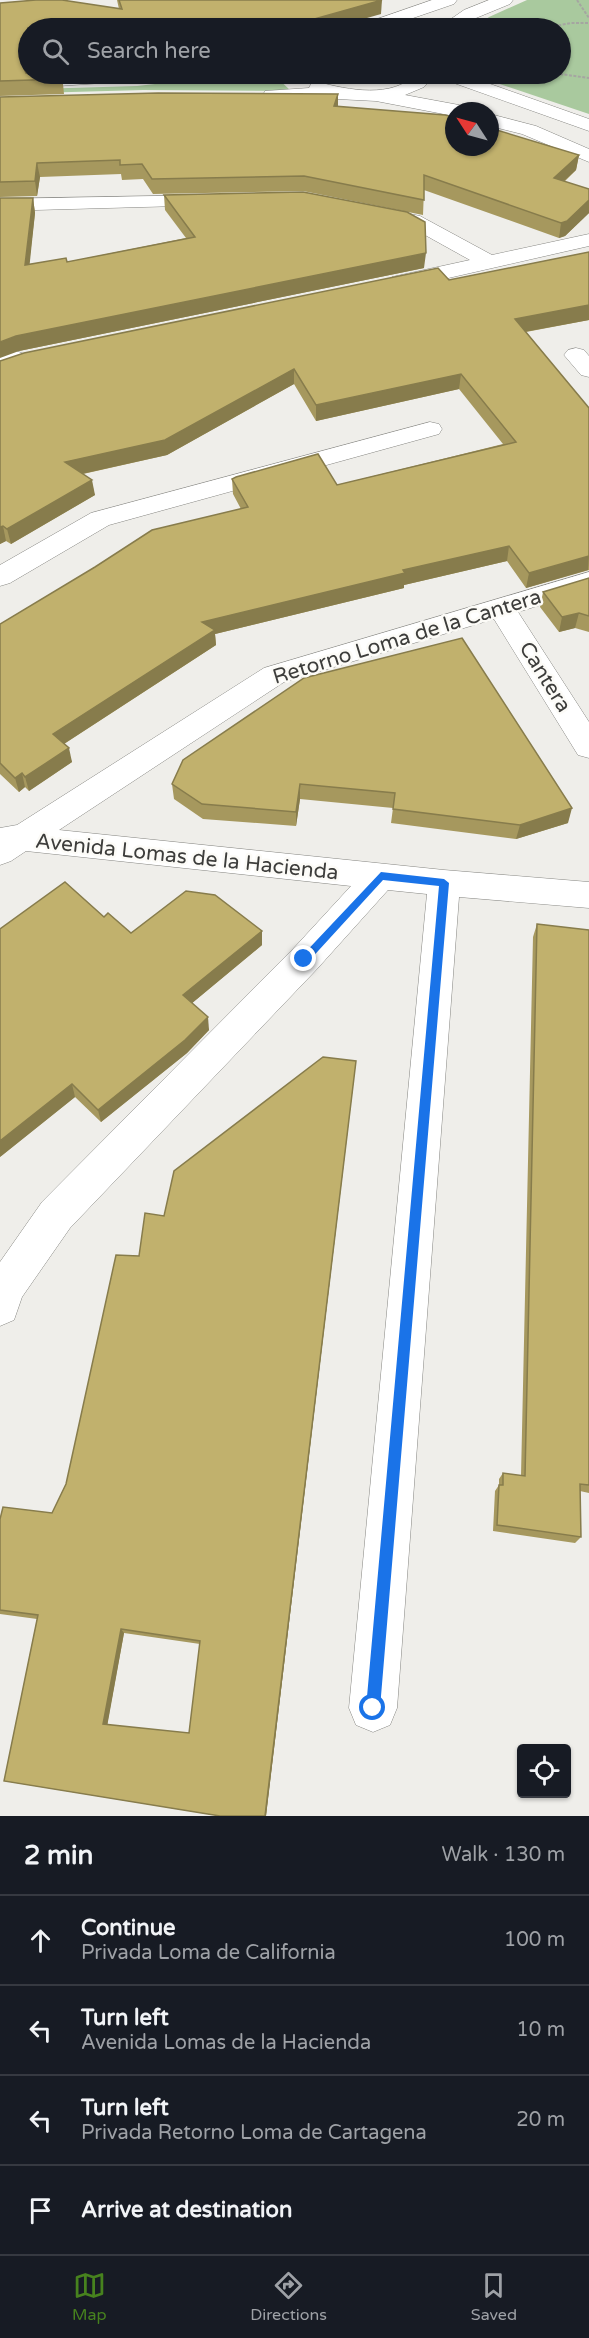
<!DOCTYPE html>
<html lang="en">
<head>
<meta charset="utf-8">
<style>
  :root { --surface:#171b24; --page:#242831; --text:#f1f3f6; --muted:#9ea1a6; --line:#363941; --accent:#47821e }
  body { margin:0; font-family:"Varela Round",sans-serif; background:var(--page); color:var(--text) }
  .controls { position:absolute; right:18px; bottom:18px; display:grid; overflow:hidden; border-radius:6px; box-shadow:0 2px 4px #0004 }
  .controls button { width:54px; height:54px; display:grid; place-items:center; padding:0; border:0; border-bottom:2px solid var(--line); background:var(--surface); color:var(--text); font:30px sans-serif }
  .compass { position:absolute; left:445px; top:102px; width:54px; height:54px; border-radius:50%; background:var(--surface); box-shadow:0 2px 4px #0004; rotate:306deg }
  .stop { position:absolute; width:18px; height:18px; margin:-14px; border:4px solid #1a73e8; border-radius:50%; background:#fff }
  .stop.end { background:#1a73e8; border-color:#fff; box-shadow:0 2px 6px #0008 }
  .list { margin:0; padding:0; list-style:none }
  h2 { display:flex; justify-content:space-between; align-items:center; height:78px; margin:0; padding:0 24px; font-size:26px }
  h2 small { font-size:20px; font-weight:400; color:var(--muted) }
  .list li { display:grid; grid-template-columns:39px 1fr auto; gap:18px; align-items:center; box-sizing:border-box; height:90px; padding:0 24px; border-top:2px solid var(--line) }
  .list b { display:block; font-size:22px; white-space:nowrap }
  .list p { margin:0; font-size:20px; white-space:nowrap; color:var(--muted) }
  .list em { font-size:20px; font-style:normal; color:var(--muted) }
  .icon { flex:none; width:33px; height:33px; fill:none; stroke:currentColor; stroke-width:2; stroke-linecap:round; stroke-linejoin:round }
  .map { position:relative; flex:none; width:589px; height:1816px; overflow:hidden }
  .search { position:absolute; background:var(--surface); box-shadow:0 2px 4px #0004; left:18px; right:18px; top:18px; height:66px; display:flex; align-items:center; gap:15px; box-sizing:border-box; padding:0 21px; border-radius:33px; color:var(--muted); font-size:22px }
  .sheet { height:438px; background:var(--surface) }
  nav { display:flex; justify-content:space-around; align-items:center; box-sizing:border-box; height:84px; border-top:2px solid var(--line); background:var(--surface); font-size:16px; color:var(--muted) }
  nav a { display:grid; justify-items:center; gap:3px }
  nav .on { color:var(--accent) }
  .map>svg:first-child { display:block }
</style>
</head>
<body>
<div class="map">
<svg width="589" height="1816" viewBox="0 0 589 1816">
  <rect width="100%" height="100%" fill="#efeeea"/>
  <g fill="#a9c99e">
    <path d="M 527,0 L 589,0 L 589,114 L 491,81 L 479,74 L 560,74 L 560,28 L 474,28 L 489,17 Z"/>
    <path d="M 244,74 L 273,74 L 291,91 L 143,90 L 0,94 L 0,90 L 137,86 Z"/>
    <path d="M 313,74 L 397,74 C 372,82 337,87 313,74 Z"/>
  </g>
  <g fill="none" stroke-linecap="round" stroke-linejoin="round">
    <defs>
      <g id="minor">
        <path d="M 432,0 L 457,0 L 454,4 L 384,28 L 360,28 L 363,24 Z"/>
        <path d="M 489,0 L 513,0 L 510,4 L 476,18 L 458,28 L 438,28 L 464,10 Z"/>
        <path d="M 72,74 L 154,74 L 151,78 L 145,80 L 0,90 L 0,78 Z"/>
        <path d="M 416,74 L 435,74 L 424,87 L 405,95 L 459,105 L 466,107 L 468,111 L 454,111 L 454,116 L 376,101 L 337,99 L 272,101 L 265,99 L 263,95 L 265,91 L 309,88 L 311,84 L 318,82 C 348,90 393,99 416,74 Z"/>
        <path d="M 437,74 L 462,74 L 589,119 L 589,131 L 440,78 Z"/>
        <path d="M 490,114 L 536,126 L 589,149 L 589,162 L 522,134 L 490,126 Z"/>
        <path d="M 208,195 L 215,197 L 218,201 L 215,205 L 0,211 L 0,199 Z"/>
        <path d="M 381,208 L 420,216 L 492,255 L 589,234 L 589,246 L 400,289 L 392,287 L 389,282 L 392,277 L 470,260 L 407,225 L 374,218 L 371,214 L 374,210 Z"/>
        <path d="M 0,345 L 27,355 L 31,360 L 27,365 L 19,367 L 0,360 Z"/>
        <path d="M 576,348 L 584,350 L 589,356 L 589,377 L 581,375 L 564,355 L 568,350 Z"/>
        <path d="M 430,422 L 439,424 L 442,429 L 439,434 L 109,525 L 10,583 L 0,586 L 0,565 L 91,513 Z"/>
        <path d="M 589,572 L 589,590 L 518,612 L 589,722 L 589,758 L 578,755 L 494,619 L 284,682 L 59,830 L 444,870 L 589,882 L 589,908 L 459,897 L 397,1708 L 390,1725 L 373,1732 L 356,1725 L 349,1708 L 427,894 L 388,890 L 317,969 L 70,1228 L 22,1297 L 14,1320 L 0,1326 L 0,1262 L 42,1202 L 293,949 L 351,886 L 26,851 L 11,861 L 0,865 L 0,828 L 17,825 L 264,668 Z"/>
      </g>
    </defs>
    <use href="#minor" stroke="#868682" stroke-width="1"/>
    <g stroke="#a5a5a1" stroke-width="2" stroke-dasharray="3 1.5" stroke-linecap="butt">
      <path d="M 577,0 L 589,18"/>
      <path d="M 545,28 L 571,23 L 589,23"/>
      <path d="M 560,74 L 589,78"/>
    </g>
    <use href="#minor" fill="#fff" fill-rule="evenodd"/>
  </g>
  <g fill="#a6985e" fill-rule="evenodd">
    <path d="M 117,0 L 381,0 L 381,14 L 28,28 L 28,74 L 45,74 L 32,74 L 34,75 L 62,74 L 64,94 L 0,96 L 0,3 L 119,9 Z"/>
    <path d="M 338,94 L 338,106 L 579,155 L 576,170 L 564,182 L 589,189 L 589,213 L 565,236 L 559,238 L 424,190 L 423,215 L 303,191 L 153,194 L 143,179 L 122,180 L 121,174 L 40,177 L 37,196 L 0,197 L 0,97 Z"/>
    <path d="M 164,195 L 424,268 L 19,351 L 33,198 L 35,213 L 29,264 L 67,262 L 186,238 L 165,210 Z"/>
    <path d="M 589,252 L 589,320 L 526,332 L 589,408 L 589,570 L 526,588 L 507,561 L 404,585 L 404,588 L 215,634 L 216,645 L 64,744 L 72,762 L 29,791 L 25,787 L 19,792 L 0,774 L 0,624 L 241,509 L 233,494 L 232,479 L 337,485 L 503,444 L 459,389 L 316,421 L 294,384 L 167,455 L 83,474 L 95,495 L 11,544 L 6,541 L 0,544 L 0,361 L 449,280 Z"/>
    <path d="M 589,578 L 589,632 L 575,628 L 559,632 L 540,607 L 543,592 Z"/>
    <path d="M 304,678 L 568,823 L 516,839 L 391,823 L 393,808 L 300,799 L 296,826 L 203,819 L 174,799 L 172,784 Z"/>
    <path d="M 104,917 L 131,933 L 262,931 L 262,945 L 192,1003 L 209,1030 L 187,1053 L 101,1122 L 75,1097 L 0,1157 Z"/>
    <path d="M 537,924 L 589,930 L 589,1493 L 580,1491 L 581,1537 L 575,1543 L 493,1531 L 495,1491 L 499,1485 L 499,1479 L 503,1473 L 521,1476 L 533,937 Z"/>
    <path d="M 356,1061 L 266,1816 L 220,1816 L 4,1781 L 37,1619 L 0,1614 L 0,1519 L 52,1513 L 66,1484 L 139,1256 L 164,1216 ZM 124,1633 L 200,1644 L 189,1733 L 107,1725 Z"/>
  </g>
  <g fill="#877c4c">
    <path d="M 382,0 L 381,14 L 332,28 L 278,28 Z"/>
    <path d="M 27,61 L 29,75 L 25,80 L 23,66 Z"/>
    <path d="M 338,94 L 338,109 L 334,106 Z"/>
    <path d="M 579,155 L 576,170 L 551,193 L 554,178 Z"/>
    <path d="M 37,163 L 40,177 L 37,196 L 35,181 Z"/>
    <path d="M 33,198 L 35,213 L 28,280 L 25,265 Z"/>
    <path d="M 589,200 L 589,213 L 565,236 L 559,238 L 561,223 Z"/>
    <path d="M 426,253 L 424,268 L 19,351 L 0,358 L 0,342 L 16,336 Z"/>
    <path d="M 589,305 L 589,320 L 513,334 L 515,319 Z"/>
    <path d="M 294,369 L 294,384 L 167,455 L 68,477 L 65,462 Z"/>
    <path d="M 461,374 L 459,389 L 316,421 L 316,405 Z"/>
    <path d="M 92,480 L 95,495 L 11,544 L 7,529 Z"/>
    <path d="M 3,526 L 6,541 L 0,544 L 0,527 Z"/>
    <path d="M 509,546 L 507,561 L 404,585 L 404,588 L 215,634 L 216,645 L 56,749 L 53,734 L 202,622 L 403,570 Z"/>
    <path d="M 589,556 L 588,570 L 526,588 L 529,573 Z"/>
    <path d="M 579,613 L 575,628 L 559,632 L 562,617 Z"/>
    <path d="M 69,748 L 72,762 L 29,791 L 25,777 Z"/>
    <path d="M 22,773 L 25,787 L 19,792 L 15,778 Z"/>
    <path d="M 300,784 L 300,799 L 296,826 L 296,812 Z"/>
    <path d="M 572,808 L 568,823 L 516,839 L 520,825 Z"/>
    <path d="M 262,931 L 262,945 L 185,1009 L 183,995 Z"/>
    <path d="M 208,1017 L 209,1030 L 187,1053 L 101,1122 L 98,1110 Z"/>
    <path d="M 356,1061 L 266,1816 L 265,1816 Z"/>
    <path d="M 72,1084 L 75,1097 L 0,1157 L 0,1141 Z"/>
    <path d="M 121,1629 L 124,1633 L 107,1727 L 103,1724 Z"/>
  </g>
  <g fill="#c1b16d" stroke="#877c4c" stroke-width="1.5" fill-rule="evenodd">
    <path d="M 36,0 L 62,0 L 122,9 L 119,0 L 382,0 L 293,25 L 278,28 L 28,28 L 28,60 L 27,61 L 23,66 L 26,73 L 34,75 L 62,74 L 63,79 L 0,81 L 0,3 Z"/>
    <path d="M 158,93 L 338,94 L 334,106 L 445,115 L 454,117 L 454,147 L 490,147 L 490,128 L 579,155 L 554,178 L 589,189 L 589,200 L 567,221 L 561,223 L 424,175 L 424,200 L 304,176 L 152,179 L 142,164 L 120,165 L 120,160 L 37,163 L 35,181 L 0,182 L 0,97 Z"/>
    <path d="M 303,192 L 407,212 L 425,222 L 426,253 L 16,336 L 0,342 L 0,198 L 33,198 L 25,265 L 66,258 L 67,262 L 195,237 L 164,195 Z"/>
    <path d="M 589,252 L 589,305 L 515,319 L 589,408 L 589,556 L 529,573 L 509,546 L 403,570 L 405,573 L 202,622 L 215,630 L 53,734 L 69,748 L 25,777 L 22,773 L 15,778 L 0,763 L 0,624 L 95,567 L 152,530 L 248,507 L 232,479 L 236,477 L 318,454 L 337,485 L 516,442 L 461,374 L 316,405 L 294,369 L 165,440 L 65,462 L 92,480 L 7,529 L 3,526 L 0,527 L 0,361 L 24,353 L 438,268 L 449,280 Z"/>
    <path d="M 589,578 L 589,616 L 579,613 L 562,617 L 543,592 Z"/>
    <path d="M 462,638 L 572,808 L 520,825 L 393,809 L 395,793 L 300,784 L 296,812 L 202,804 L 172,784 L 183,760 L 304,678 Z"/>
    <path d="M 65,882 L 104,917 L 108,913 L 131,933 L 186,891 L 215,895 L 262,931 L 183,995 L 208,1017 L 185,1040 L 98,1110 L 72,1084 L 0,1141 L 0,929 Z"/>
    <path d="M 537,924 L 589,930 L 589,1485 L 580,1484 L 581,1537 L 497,1525 L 499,1485 L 503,1485 L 503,1473 L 525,1476 Z"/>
    <path d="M 323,1057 L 356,1061 L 265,1816 L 220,1816 L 4,1781 L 38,1615 L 0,1610 L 0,1519 L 3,1507 L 52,1513 L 66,1484 L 116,1255 L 139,1256 L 145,1213 L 164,1216 L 174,1171 ZM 121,1629 L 200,1641 L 189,1733 L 103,1724 Z"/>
  </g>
  <path fill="#1a73e8" d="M 381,872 L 444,879 L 449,883 L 380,1708 L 378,1713 L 373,1715 L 368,1713 L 366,1708 L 439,886 L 383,880 L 308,962 L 304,963 L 299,959 Z"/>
  <g text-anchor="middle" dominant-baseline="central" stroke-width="5" stroke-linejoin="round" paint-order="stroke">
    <g font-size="21" fill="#3d3d3b" stroke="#fcfbf7">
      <text transform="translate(407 637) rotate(-17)">Retorno Loma de la Cantera</text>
      <text transform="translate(545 677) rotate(58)">Cantera</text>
      <text transform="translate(187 857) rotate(6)">Avenida Lomas de la Hacienda</text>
    </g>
  </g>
</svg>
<div class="controls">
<button><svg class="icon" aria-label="locate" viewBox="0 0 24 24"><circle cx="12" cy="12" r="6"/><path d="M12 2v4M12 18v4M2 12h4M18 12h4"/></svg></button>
</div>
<svg class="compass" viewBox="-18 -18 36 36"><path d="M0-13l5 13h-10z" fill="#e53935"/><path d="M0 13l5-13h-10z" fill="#9ea1a6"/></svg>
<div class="stop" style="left:373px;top:1708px"></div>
<div class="stop end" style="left:304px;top:959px"></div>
<div class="search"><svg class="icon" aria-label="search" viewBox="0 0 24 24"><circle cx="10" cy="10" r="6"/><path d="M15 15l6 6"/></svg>Search here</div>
</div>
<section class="sheet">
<h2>2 min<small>Walk · 130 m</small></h2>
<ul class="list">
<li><svg class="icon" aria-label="ahead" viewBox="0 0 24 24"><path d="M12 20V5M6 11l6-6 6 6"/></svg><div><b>Continue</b><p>Privada Loma de California</p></div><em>100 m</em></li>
<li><svg class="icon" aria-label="left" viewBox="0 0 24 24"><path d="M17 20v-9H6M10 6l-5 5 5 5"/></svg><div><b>Turn left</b><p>Avenida Lomas de la Hacienda</p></div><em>10 m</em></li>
<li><svg class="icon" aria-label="left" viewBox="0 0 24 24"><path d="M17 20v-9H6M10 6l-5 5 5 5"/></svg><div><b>Turn left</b><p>Privada Retorno Loma de Cartagena</p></div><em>20 m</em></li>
<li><svg class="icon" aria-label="arrive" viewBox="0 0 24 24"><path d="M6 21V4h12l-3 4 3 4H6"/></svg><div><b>Arrive at destination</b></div></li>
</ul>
</section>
<nav>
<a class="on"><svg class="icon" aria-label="map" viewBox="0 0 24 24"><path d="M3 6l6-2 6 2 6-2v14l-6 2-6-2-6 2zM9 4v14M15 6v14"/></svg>Map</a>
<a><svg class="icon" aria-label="directions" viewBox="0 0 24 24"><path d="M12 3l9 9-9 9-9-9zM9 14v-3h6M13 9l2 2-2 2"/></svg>Directions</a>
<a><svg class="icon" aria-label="saved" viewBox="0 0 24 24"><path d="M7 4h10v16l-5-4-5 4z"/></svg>Saved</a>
</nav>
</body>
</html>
